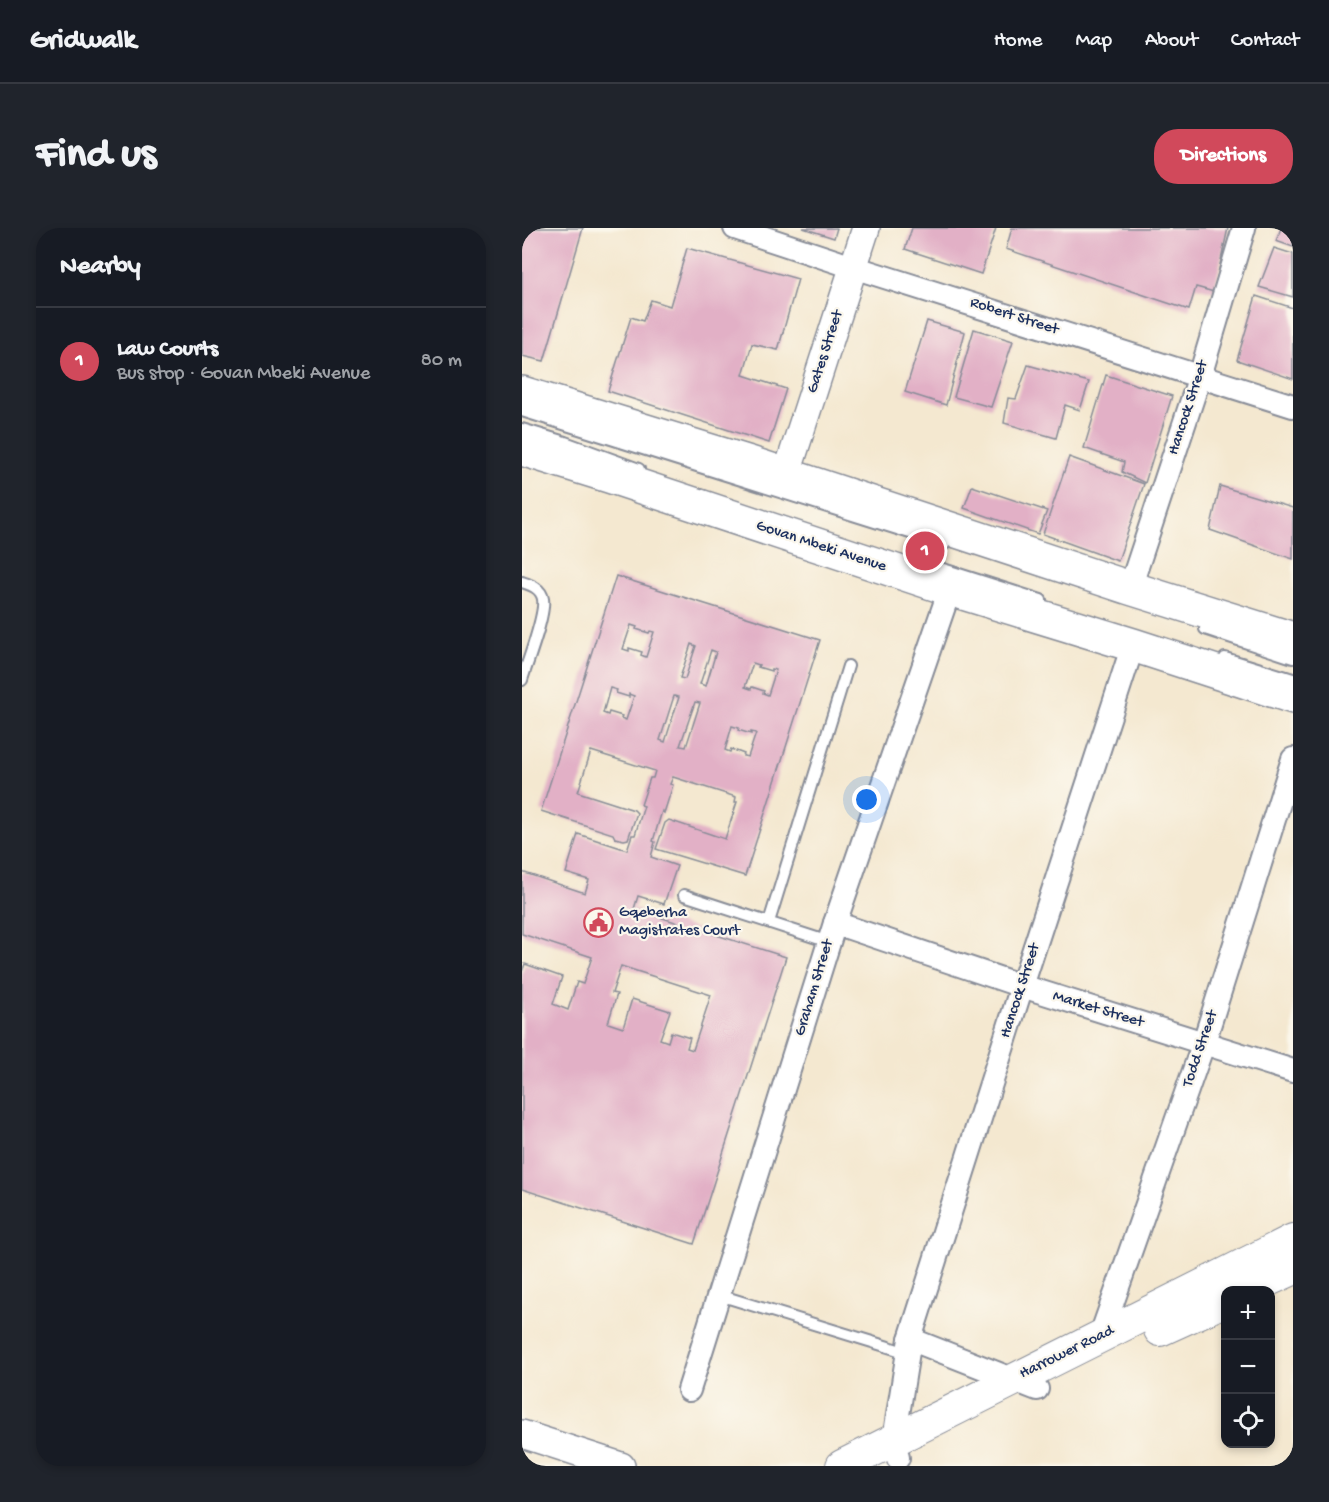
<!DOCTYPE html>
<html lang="en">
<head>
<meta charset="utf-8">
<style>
  :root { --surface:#171b24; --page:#20242c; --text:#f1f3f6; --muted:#9ea1a6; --line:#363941; --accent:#d1495b }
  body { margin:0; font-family:"Gochi Hand",sans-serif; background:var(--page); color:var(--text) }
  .controls { position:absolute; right:18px; bottom:18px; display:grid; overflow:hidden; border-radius:12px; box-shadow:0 3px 9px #0003 }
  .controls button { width:54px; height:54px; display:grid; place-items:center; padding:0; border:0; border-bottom:2px solid var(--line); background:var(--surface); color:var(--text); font:30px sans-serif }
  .you { position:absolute; left:345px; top:572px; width:21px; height:21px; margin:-15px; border:4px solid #fff; border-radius:50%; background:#1a73e8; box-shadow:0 0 0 9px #1a73e833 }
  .badge { display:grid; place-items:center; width:39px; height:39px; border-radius:50%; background:var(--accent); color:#fff; font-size:20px; font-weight:700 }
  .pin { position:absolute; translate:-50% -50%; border:3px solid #fff; box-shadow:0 2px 6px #0006 }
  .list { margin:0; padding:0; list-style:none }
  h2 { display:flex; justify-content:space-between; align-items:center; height:78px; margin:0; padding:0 24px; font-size:26px }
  h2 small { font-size:20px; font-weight:400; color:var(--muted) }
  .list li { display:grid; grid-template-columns:39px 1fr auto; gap:18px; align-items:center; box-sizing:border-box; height:108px; padding:0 24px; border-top:2px solid var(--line) }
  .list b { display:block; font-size:22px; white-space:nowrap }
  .list p { margin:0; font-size:20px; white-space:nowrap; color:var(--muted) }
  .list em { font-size:20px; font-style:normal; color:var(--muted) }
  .icon { flex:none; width:33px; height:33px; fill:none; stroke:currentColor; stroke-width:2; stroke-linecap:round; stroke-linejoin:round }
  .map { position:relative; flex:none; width:771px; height:1238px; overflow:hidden; border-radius:24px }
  header { display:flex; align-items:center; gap:36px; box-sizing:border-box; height:84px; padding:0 30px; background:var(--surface); border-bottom:2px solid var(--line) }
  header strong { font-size:28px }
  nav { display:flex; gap:33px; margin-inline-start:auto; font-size:21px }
  .intro { display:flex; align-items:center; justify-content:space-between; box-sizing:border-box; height:144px; padding:0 36px }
  h1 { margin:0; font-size:42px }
  .button { padding:15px 27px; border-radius:24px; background:var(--accent); color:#fff; font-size:21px; font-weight:700 }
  main { display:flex; gap:36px; padding:0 36px }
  aside { flex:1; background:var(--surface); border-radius:24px; box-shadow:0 3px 9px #0003 }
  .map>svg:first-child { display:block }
</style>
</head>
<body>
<header>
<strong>Gridwalk</strong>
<nav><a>Home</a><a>Map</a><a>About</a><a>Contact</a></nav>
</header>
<div class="intro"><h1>Find us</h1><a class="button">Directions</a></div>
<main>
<aside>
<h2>Nearby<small></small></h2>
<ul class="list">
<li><span class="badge">1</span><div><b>Law Courts</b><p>Bus stop · Govan Mbeki Avenue</p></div><em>80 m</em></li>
</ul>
</aside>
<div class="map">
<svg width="771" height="1238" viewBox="0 0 771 1238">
  <rect width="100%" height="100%" fill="#fbf7ec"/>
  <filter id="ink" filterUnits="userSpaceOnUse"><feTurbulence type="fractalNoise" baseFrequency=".0167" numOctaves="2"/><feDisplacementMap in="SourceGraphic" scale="12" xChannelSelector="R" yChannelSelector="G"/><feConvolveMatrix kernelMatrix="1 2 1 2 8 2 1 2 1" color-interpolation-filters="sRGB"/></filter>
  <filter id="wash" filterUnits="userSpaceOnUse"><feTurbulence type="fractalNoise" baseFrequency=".008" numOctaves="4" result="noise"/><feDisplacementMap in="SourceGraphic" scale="24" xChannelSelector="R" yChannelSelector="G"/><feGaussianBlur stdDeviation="1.35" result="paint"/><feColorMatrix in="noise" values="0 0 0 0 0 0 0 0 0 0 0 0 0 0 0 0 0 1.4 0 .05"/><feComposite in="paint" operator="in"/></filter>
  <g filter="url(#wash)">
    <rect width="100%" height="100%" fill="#f4e8d0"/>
    <g id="blocks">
      <g fill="#e2b0c6" fill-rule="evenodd">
        <path d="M 0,0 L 61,0 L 22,133 L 0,128 Z"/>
        <path d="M 281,0 L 315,0 L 312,10 Z"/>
        <path d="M 390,0 L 474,0 L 459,46 L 383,21 Z"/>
        <path d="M 490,0 L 706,0 L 692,64 L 674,59 L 667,82 L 484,21 Z"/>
        <path d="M 759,0 L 771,0 L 771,19 L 754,13 Z"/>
        <path d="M 165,20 L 276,51 L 256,122 L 230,116 L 221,147 L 264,161 L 247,215 L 86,163 L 109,89 L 121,93 L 129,72 L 148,78 Z"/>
        <path d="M 752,20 L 771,26 L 771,69 L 737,59 Z"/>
        <path d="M 734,68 L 771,80 L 771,151 L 715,132 Z"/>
        <path d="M 405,93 L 443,104 L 424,177 L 383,164 Z"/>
        <path d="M 452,101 L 491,113 L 469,179 L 432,169 Z"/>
        <path d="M 506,137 L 567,154 L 558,182 L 543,177 L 534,210 L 482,195 L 486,170 L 494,171 Z"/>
        <path d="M 584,147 L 650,168 L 623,255 L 600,244 L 602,234 L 562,220 Z"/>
        <path d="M 547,229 L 622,256 L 596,333 L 521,306 Z"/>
        <path d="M 450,258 L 525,283 L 516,306 L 442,280 Z"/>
        <path d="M 698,258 L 771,280 L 771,331 L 688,302 Z"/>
        <path d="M 94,348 L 298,412 L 223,648 L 134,621 L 143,595 L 147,592 L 203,611 L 215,574 L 213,574 L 214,569 L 151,549 L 148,556 L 151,557 L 142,585 L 140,583 L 131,613 L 133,614 L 129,629 L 155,638 L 142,676 L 116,668 L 112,681 L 264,729 L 172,1016 L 0,961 L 0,744 L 3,736 L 40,749 L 31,776 L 46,782 L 55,754 L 61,756 L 70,729 L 0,706 L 0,644 L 63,665 L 67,652 L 44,645 L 56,606 L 105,622 L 110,607 L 113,607 L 122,578 L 119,577 L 128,550 L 131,550 L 133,543 L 69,523 L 56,564 L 112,582 L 115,585 L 106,611 L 102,612 L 93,610 L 91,606 L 19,583 ZM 109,397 L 115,399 L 114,401 L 127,405 L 128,403 L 132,404 L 124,429 L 119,427 L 120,424 L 107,420 L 107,423 L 101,421 ZM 169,416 L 174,418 L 163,451 L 158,450 ZM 189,422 L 194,424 L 184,458 L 178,456 ZM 231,435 L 237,437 L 236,439 L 249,443 L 249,441 L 254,442 L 246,467 L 241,465 L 242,463 L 230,459 L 229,461 L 223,459 ZM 88,460 L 95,462 L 94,465 L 107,469 L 107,466 L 112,468 L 104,492 L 99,490 L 100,488 L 87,484 L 86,487 L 81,485 ZM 152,468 L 157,469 L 143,514 L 138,512 ZM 173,474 L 178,475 L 164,519 L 158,518 ZM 210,498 L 217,500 L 216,502 L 229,506 L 229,504 L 234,505 L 226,529 L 221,528 L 222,526 L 209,521 L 208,524 L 203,522 ZM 99,738 L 189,767 L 171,822 L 165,820 L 168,810 L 149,804 L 146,814 L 138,811 L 148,783 L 110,771 L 101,800 L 86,795 L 95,766 L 90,765 Z"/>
      </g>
    </g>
  </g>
  <g filter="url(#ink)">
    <use href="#blocks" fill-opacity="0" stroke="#888c97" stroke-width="1.5"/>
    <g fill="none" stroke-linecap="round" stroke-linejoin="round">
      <defs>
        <g id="service">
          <path d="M 0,183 L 423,316"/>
          <path d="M 0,201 L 43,214 L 117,241"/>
          <path d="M 396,333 L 519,372"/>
          <path d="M 0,354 C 9,357 19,360 21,371 C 24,386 5,435 0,452"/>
          <path d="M 683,401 L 771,430"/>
          <path d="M 703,430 L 771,451"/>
          <path d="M 162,667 L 307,714"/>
          <path d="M 247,694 L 326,438"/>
          <path d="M 197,1067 L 386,1125"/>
        </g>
        <g id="minor">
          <path d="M 213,0 L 331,39 L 771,178"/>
          <path d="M 608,360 L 678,148 L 722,0"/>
          <path d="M 313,695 L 500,758 L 771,843"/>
          <path d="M 579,1107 L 682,814 L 771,531"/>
          <path d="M 388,1111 L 515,1161"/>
          <path d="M 167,1162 L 313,695 L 428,361"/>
          <path d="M 376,1230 L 372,1212 L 388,1111 L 500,758 L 611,417"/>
        </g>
        <g id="tertiary">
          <path d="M 264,248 L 344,0"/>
          <path d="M 0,1206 L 99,1238"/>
        </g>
        <g id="secondary">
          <path d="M 724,1062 L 771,1041"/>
          <path d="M 638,1102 L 704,1072"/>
          <path d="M 320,1238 L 771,1012"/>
        </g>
        <g id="primary">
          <path d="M 0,165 L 228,235 L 608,360 L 771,411"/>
          <path d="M 0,221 L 87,248 L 428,361 L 611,417 L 771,469"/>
        </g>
      </defs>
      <use href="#service" stroke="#888c97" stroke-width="14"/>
      <use href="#minor" stroke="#888c97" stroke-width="26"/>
      <use href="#tertiary" stroke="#888c97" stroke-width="30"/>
      <use href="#secondary" stroke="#888c97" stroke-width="34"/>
      <use href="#primary" stroke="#888c97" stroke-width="36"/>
      <use href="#service" stroke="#fff" stroke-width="10"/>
      <use href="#minor" stroke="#fff" stroke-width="22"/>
      <use href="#tertiary" stroke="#fff" stroke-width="27"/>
      <use href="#secondary" stroke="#fff" stroke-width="32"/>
      <use href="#primary" stroke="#fff" stroke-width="33"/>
    </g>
  </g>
  <defs>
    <symbol id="civic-ring" viewBox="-11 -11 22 22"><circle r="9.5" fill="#fbf7ec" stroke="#d1495b" stroke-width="1.5"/><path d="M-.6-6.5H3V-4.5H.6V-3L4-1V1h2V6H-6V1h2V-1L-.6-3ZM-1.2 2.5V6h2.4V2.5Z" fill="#d1495b"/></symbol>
  </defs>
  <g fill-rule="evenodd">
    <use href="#civic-ring" x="60" y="678" width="33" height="33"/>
  </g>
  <g text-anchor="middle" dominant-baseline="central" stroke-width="4.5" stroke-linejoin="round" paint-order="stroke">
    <g font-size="16" fill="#1b2f5e" stroke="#fbf7ec">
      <text transform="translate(492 89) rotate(18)">Robert Street</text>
      <text transform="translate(304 124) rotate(-72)">Gates Street</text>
      <text transform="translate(667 180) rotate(-72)">Hancock Street</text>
      <text transform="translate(299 319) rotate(18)">Govan Mbeki Avenue</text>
      <text transform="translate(293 760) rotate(-73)">Graham Street</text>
      <text transform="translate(499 763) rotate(-72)">Hancock Street</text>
      <text transform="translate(576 782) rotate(17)">Market Street</text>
      <text transform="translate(679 821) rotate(-71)">Todd Street</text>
      <text transform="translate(545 1125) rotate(-26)">Harrower Road</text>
    </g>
    <g font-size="16" fill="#1b2f5e" stroke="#fbf7ec" text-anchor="start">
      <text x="97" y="685">Gqeberha<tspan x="97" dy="18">Magistrates Court</tspan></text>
    </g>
  </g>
</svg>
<div class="controls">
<button>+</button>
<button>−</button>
<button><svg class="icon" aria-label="locate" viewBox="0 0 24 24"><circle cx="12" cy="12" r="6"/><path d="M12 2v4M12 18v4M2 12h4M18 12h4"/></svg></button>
</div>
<div class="you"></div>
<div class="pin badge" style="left:403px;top:323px">1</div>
</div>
</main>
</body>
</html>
